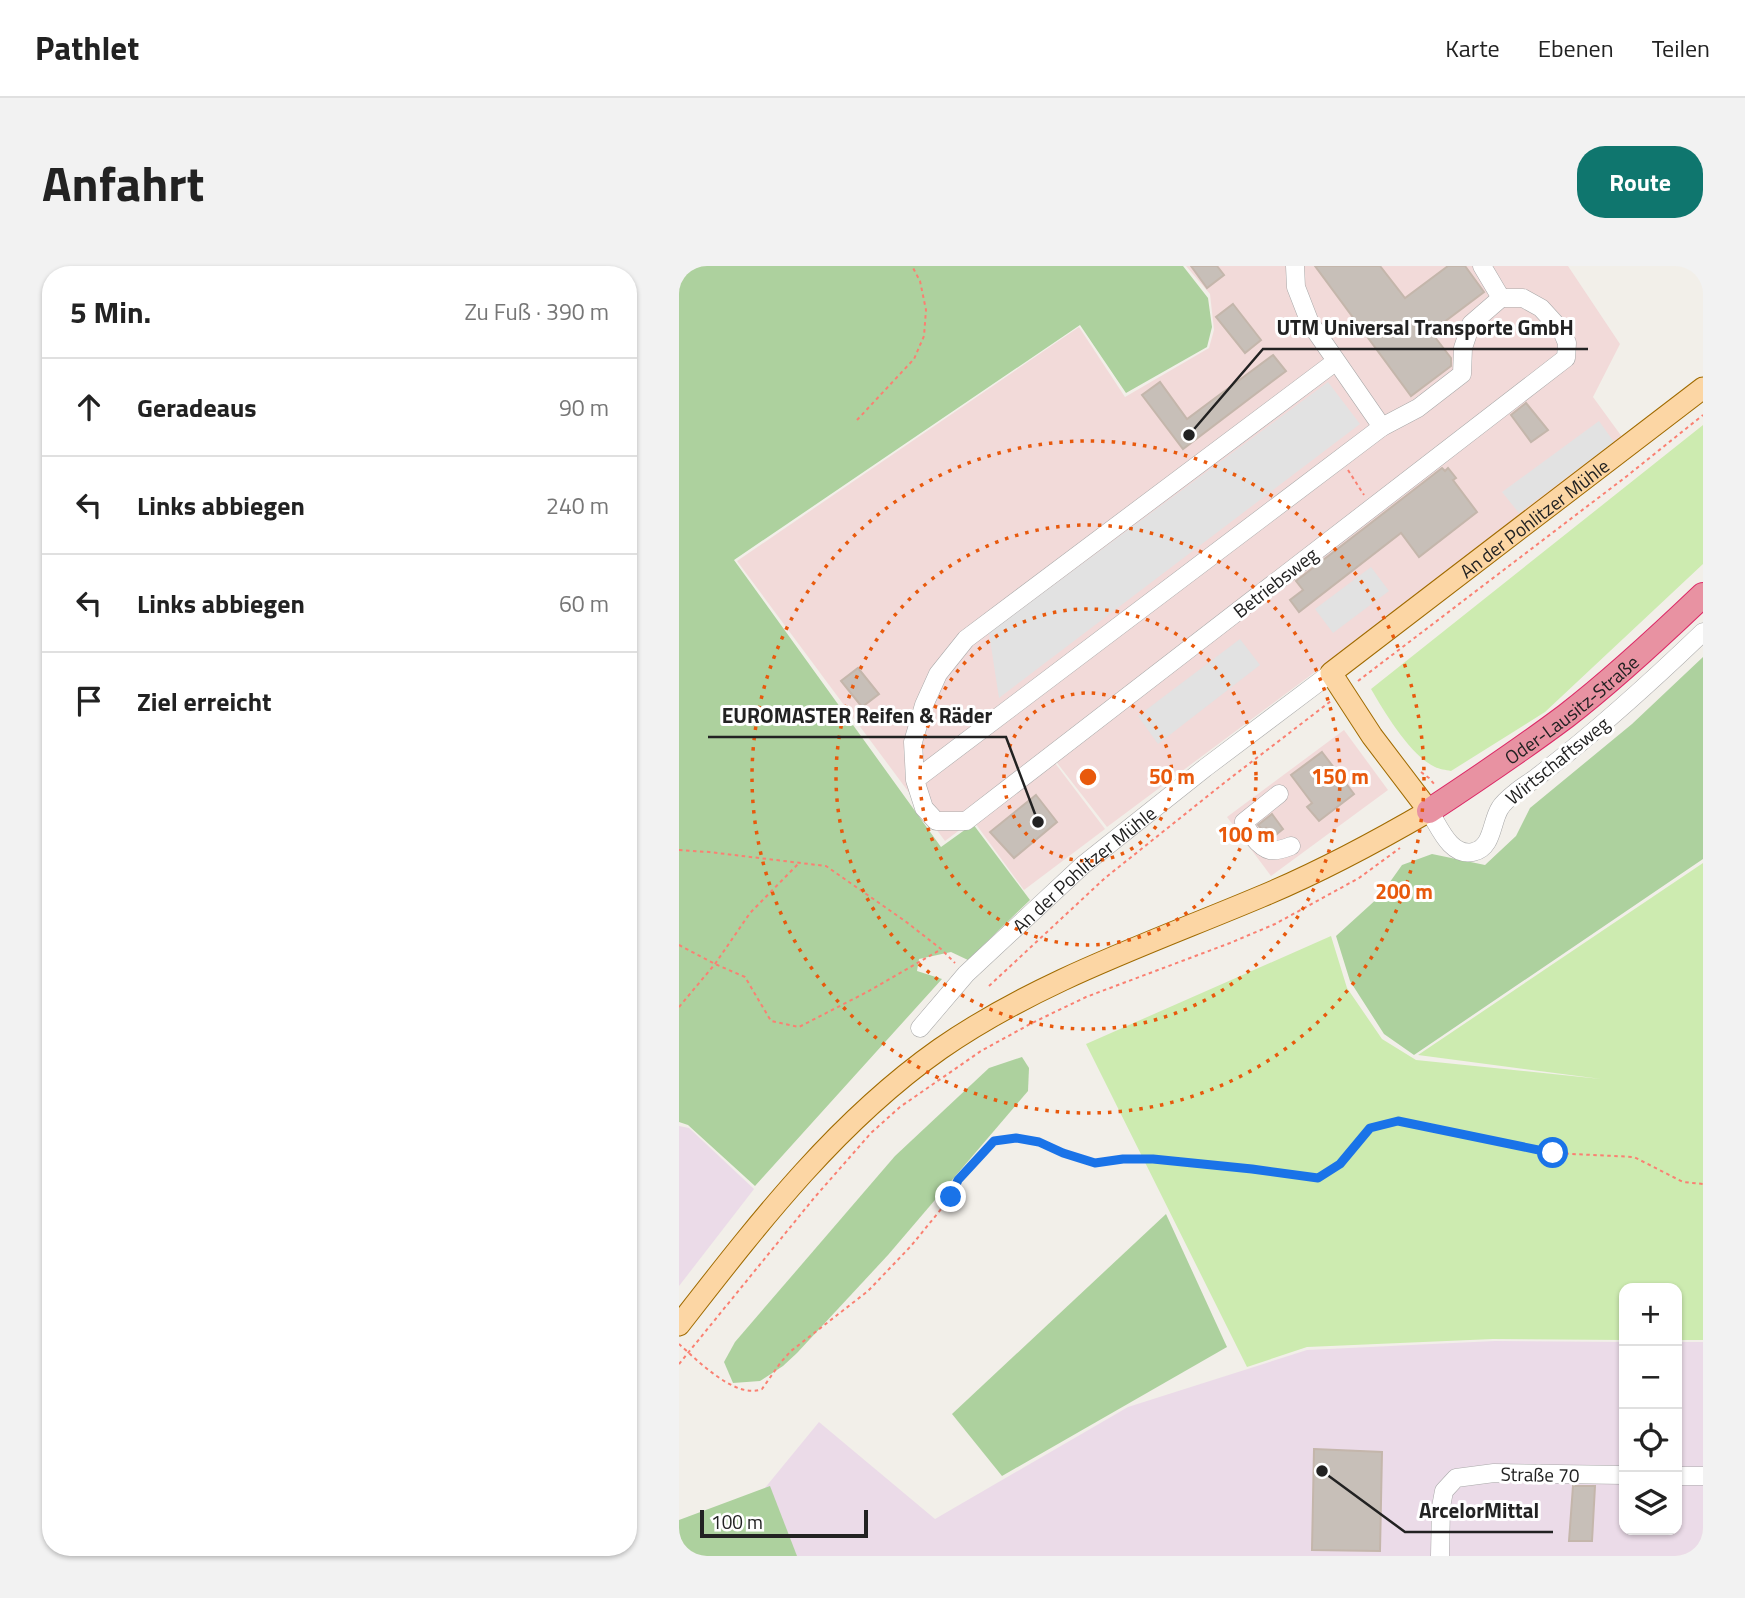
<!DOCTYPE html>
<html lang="de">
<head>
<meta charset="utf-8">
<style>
  :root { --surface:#fff; --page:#f2f2f2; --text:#222; --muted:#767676; --line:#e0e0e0; --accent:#0f766e }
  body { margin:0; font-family:"Titillium Web",sans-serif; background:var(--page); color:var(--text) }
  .controls { position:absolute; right:21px; bottom:21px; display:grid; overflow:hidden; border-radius:14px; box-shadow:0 2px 5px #0004 }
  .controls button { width:63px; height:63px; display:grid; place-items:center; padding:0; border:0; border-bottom:2px solid var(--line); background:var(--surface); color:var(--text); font:35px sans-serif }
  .scale { position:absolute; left:21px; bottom:18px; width:168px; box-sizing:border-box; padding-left:7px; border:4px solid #222; border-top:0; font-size:19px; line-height:24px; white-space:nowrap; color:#222; -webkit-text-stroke:5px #fff; paint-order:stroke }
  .stop { position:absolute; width:21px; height:21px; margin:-16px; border:5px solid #1a73e8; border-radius:50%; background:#fff }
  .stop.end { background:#1a73e8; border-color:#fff; box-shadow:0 2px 7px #0008 }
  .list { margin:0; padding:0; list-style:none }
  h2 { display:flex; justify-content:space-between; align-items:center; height:91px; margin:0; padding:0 28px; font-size:30px }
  h2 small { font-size:23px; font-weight:400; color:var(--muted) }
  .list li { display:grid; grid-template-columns:46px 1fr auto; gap:21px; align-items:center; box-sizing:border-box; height:98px; padding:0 28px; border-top:2px solid var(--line) }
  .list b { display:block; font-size:26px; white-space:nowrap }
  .list em { font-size:23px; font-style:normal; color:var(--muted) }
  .icon { flex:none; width:38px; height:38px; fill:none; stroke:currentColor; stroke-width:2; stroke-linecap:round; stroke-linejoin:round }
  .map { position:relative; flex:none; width:1024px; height:1290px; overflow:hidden; border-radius:28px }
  header { display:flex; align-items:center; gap:42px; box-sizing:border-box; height:98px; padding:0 35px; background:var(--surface); border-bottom:2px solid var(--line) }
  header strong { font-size:33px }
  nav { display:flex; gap:38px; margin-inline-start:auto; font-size:24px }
  .intro { display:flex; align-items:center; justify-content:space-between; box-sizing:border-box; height:168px; padding:0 42px }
  h1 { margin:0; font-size:49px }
  .button { padding:18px 32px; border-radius:28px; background:var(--accent); color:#fff; font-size:24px; font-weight:700 }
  main { display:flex; gap:42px; padding:0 42px }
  aside { flex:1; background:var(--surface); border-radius:28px; box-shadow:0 2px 5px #0004 }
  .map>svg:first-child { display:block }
</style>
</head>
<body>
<header>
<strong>Pathlet</strong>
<nav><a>Karte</a><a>Ebenen</a><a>Teilen</a></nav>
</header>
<div class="intro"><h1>Anfahrt</h1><a class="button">Route</a></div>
<main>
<aside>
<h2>5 Min.<small>Zu Fuß · 390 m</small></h2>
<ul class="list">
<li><svg class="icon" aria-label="ahead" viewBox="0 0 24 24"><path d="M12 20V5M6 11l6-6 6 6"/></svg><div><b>Geradeaus</b></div><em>90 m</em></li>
<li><svg class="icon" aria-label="left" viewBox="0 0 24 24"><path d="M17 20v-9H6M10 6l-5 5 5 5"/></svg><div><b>Links abbiegen</b></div><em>240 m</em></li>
<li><svg class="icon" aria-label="left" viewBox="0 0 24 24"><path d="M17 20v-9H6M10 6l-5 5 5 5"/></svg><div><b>Links abbiegen</b></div><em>60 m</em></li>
<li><svg class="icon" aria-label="arrive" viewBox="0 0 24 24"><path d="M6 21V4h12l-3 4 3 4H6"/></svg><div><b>Ziel erreicht</b></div></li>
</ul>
</aside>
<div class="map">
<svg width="1024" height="1290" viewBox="0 0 1024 1290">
  <rect width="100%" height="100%" fill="#f2efe9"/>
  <g fill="#f2dad9">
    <path d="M 507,0 L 889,0 L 941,78 L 914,131 L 946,175 L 428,561 L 375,493 L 266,575 L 58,295 L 400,61 L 446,131 L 530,82 L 535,64 L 531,28 Z"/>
    <path d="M 665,464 L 709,524 L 592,610 L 548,551 Z"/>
    <path d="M 376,497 L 426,563 L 345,624 L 296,557 Z"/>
  </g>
  <g fill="#ebdbe8">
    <path d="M 0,860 L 10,862 L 75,923 L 0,1020 Z"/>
    <path d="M 816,1075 L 945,1076 L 945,1264 L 998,1264 L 998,1076 L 1024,1076 L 1024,1290 L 30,1290 L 140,1156 L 256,1253 L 449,1141 L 628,1084 Z"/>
  </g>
  <g fill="#cdebb0">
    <path d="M 1024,159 L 1024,298 L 866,446 L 772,505 C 767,504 760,503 756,501 C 731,489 706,447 692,423 Z"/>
    <path d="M 1024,597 L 1024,1074 L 998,1074 L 998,1022 L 945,1022 L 945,1074 L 814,1073 L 628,1081 L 568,1101 L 407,778 L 652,670 L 668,722 L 703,773 L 737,794 L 922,813 L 739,789 Z"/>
  </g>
  <g fill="#add19e">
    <path d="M 0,0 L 504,0 L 529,32 L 533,61 L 528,81 L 447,127 L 401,59 L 55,294 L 262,581 L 294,558 L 351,634 L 289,694 L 272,686 L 240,693 L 238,705 L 263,713 L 76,920 L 9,859 L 0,856 Z"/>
    <path d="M 1024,391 L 1024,593 L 735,789 L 705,768 L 671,715 L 657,670 L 701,630 L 723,599 L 753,588 L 806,599 L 837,570 L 851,542 L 953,458 Z"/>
    <path d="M 343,791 L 350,802 L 349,825 L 209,989 L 118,1087 L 104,1100 L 81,1115 L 54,1117 L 45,1096 L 56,1076 L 216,890 L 310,802 Z"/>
    <path d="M 487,948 L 548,1081 L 323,1210 L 273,1148 Z"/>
    <path d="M 91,1220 L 118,1290 L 0,1290 L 0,1254 Z"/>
  </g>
  <g fill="#e2e2e2">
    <path d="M 649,116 L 681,158 L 320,432 L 310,367 Z"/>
    <path d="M 920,155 L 935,176 L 840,247 L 823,226 Z"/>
    <path d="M 692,301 L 710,325 L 654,367 L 636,343 Z"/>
    <path d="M 561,373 L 581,399 L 479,478 L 459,450 Z"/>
  </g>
  <g fill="#c7bfb8" stroke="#c4b6ab" stroke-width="2">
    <path d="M 512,0 L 538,0 L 545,9 L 528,22 Z"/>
    <path d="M 636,0 L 701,0 L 726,32 L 769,0 L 786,0 L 805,26 L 752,66 L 772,92 L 772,100 L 732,130 Z"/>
    <path d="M 554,38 L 582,74 L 566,87 L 537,51 Z"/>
    <path d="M 594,89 L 607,105 L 504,183 L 463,129 L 481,116 L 508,153 Z"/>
    <path d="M 847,137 L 869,164 L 852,176 L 832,149 Z"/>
    <path d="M 763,202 L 766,205 L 769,202 L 777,212 L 774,214 L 798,246 L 740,291 L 722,267 L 620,346 L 611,334 L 624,324 L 617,315 Z"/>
    <path d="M 179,402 L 200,428 L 183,441 L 162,415 Z"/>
    <path d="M 643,486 L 675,528 L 640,555 L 628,541 L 633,537 L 612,509 Z"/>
    <path d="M 357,529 L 378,556 L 335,592 L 311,566 Z"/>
    <path d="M 593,548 L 604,563 L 594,571 L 587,562 L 584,565 L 579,559 Z"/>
    <path d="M 635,1183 L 703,1186 L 701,1285 L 633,1284 Z"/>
    <path d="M 894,1220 L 916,1220 L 913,1275 L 890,1275 Z"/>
  </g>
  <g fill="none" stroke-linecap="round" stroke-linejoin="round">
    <defs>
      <g id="minor">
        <path d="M 616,0 L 617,21 L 631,57 L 703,161"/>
        <path d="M 803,0 L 822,32"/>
        <path d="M 236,514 L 703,161 L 739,142 L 783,108 L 784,82 L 792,58 L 822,32 L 844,32 L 862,42 L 883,65 L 888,77 L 887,92 L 287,555 L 257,555 L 245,542 L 236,514 L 234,476 L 245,439 L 259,408 L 287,373 L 656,96"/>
        <path d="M 600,528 L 565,556 C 567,562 570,566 574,571 C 587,587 594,587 612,580"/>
        <path d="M 750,545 C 760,560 771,591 794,586 C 814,582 812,556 821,542 C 824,537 831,531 836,527 C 844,520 854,515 862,508 C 919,464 972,416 1024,366"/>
        <path id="s1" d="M 241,762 L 287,708 L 404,599 L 526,502 L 652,407"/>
        <path d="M 998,1210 L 1024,1210"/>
        <path d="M 761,1290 L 762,1241 L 765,1225 L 777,1212 L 815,1207 L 945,1209"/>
      </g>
      <g id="major">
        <path id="s2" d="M 0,1059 C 78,959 156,857 261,783 C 359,715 472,677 581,631 C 639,607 695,577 750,545 L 693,470 L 652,407 L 1024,122"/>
      </g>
      <g id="highway">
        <path id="s3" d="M 750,545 C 797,514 843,483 887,450 C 935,413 980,371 1024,329"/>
      </g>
    </defs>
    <use href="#minor" stroke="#a9a9a9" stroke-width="19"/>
    <use href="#major" stroke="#a06b00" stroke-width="23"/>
    <use href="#highway" stroke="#dc2a67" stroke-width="26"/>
    <g stroke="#fa8072" stroke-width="2" stroke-dasharray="3.5 3.5" stroke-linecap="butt">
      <path d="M 178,154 L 235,93 L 245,70 L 247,44 L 241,15 L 233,0"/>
      <path d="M 669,204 L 685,229"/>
      <path d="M 679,415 L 948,210 L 1024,149"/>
      <path d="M 742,506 L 750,512 L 756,519"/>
      <path d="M 0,584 L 30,586 L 147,600 L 226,655 L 262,683 L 276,697"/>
      <path d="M 0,679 L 36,698 L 66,711 L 92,755 L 120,761 L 188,726 L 261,684"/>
      <path d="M 310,720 L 426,612 L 545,517 L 652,435"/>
      <path d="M 0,741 L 36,698 L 71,647 L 120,597"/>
      <path d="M 0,1078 C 18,1094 57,1134 83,1123 L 102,1096 L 112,1085 L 189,1025 L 232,980 L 272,931 L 280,914 L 315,875 L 337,872 L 360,876 L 384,887 L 416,897 L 445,893 L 474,893 L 573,903 L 639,912 L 661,898 L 691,862 L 719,855 L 874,887 L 955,891 L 1004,916 L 1024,918"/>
      <path d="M 0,1098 L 135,932 L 192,867 L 221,841 L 302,785 L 353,757 L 407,731 L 551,677 L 596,658 L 680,612 L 721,582"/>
    </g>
    <use href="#minor" stroke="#fff" stroke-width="18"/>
    <use href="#major" stroke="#fcd6a4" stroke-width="21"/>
    <use href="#highway" stroke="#e892a2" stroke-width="24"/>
  </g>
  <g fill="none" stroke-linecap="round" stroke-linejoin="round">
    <path stroke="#1a73e8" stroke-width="9" d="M 272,931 L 279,914 L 315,875 L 337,872 L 360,876 L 384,887 L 416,897 L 444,893 L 474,893 L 573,903 L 639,912 L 661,898 L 691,862 L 719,855 L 874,887"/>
  </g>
  <g fill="none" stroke="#e8590c" stroke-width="3.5" stroke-dasharray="3.5 7">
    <circle cx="409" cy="511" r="84"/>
    <circle cx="409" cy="511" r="168"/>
    <circle cx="409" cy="511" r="252"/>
    <circle cx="409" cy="511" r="336"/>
  </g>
  <g text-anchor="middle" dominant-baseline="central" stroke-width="6" stroke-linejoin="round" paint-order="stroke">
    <g font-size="19" fill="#222" stroke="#fff">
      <text stroke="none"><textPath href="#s2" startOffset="1351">An der Pohlitzer Mühle</textPath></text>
      <text transform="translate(596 316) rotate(-38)">Betriebsweg</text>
      <text stroke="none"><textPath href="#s3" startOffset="175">Oder-Lausitz-Straße</textPath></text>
      <text transform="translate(878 494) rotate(-39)">Wirtschaftsweg</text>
      <text stroke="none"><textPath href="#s1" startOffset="229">An der Pohlitzer Mühle</textPath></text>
      <text transform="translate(861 1208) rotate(1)">Straße 70</text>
    </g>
  </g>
  <circle cx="409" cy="511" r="10" fill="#e8590c" stroke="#fff" stroke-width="3.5"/>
  <g font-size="21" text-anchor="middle" font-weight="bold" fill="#e8590c" stroke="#fff" stroke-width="6" stroke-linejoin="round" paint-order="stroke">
    <text x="493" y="518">50 m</text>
    <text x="661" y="518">150 m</text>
    <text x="567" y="576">100 m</text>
    <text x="725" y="633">200 m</text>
  </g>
  <path fill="none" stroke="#222" stroke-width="2.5" d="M510 169L584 83H909M359 556L327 471H29M643 1205L726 1266H874"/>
  <g fill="#222" stroke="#fff" stroke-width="2.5">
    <circle cx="510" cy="169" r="7"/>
    <circle cx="359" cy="556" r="7"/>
    <circle cx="643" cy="1205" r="7"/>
  </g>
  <g font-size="21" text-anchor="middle" font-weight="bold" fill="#222" stroke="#fff" stroke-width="6" stroke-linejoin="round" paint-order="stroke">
    <text x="746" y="69">UTM Universal Transporte GmbH</text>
    <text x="178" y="457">EUROMASTER Reifen &amp; Räder</text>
    <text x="800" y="1252">ArcelorMittal</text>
  </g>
</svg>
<div class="controls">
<button>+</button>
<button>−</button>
<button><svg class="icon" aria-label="locate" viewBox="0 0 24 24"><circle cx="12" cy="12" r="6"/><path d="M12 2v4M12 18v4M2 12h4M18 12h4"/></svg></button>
<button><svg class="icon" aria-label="layers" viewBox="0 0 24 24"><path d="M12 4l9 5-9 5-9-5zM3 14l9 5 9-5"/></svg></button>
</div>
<div class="scale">100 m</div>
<div class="stop" style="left:874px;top:887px"></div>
<div class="stop end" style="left:272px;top:931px"></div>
</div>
</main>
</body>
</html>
